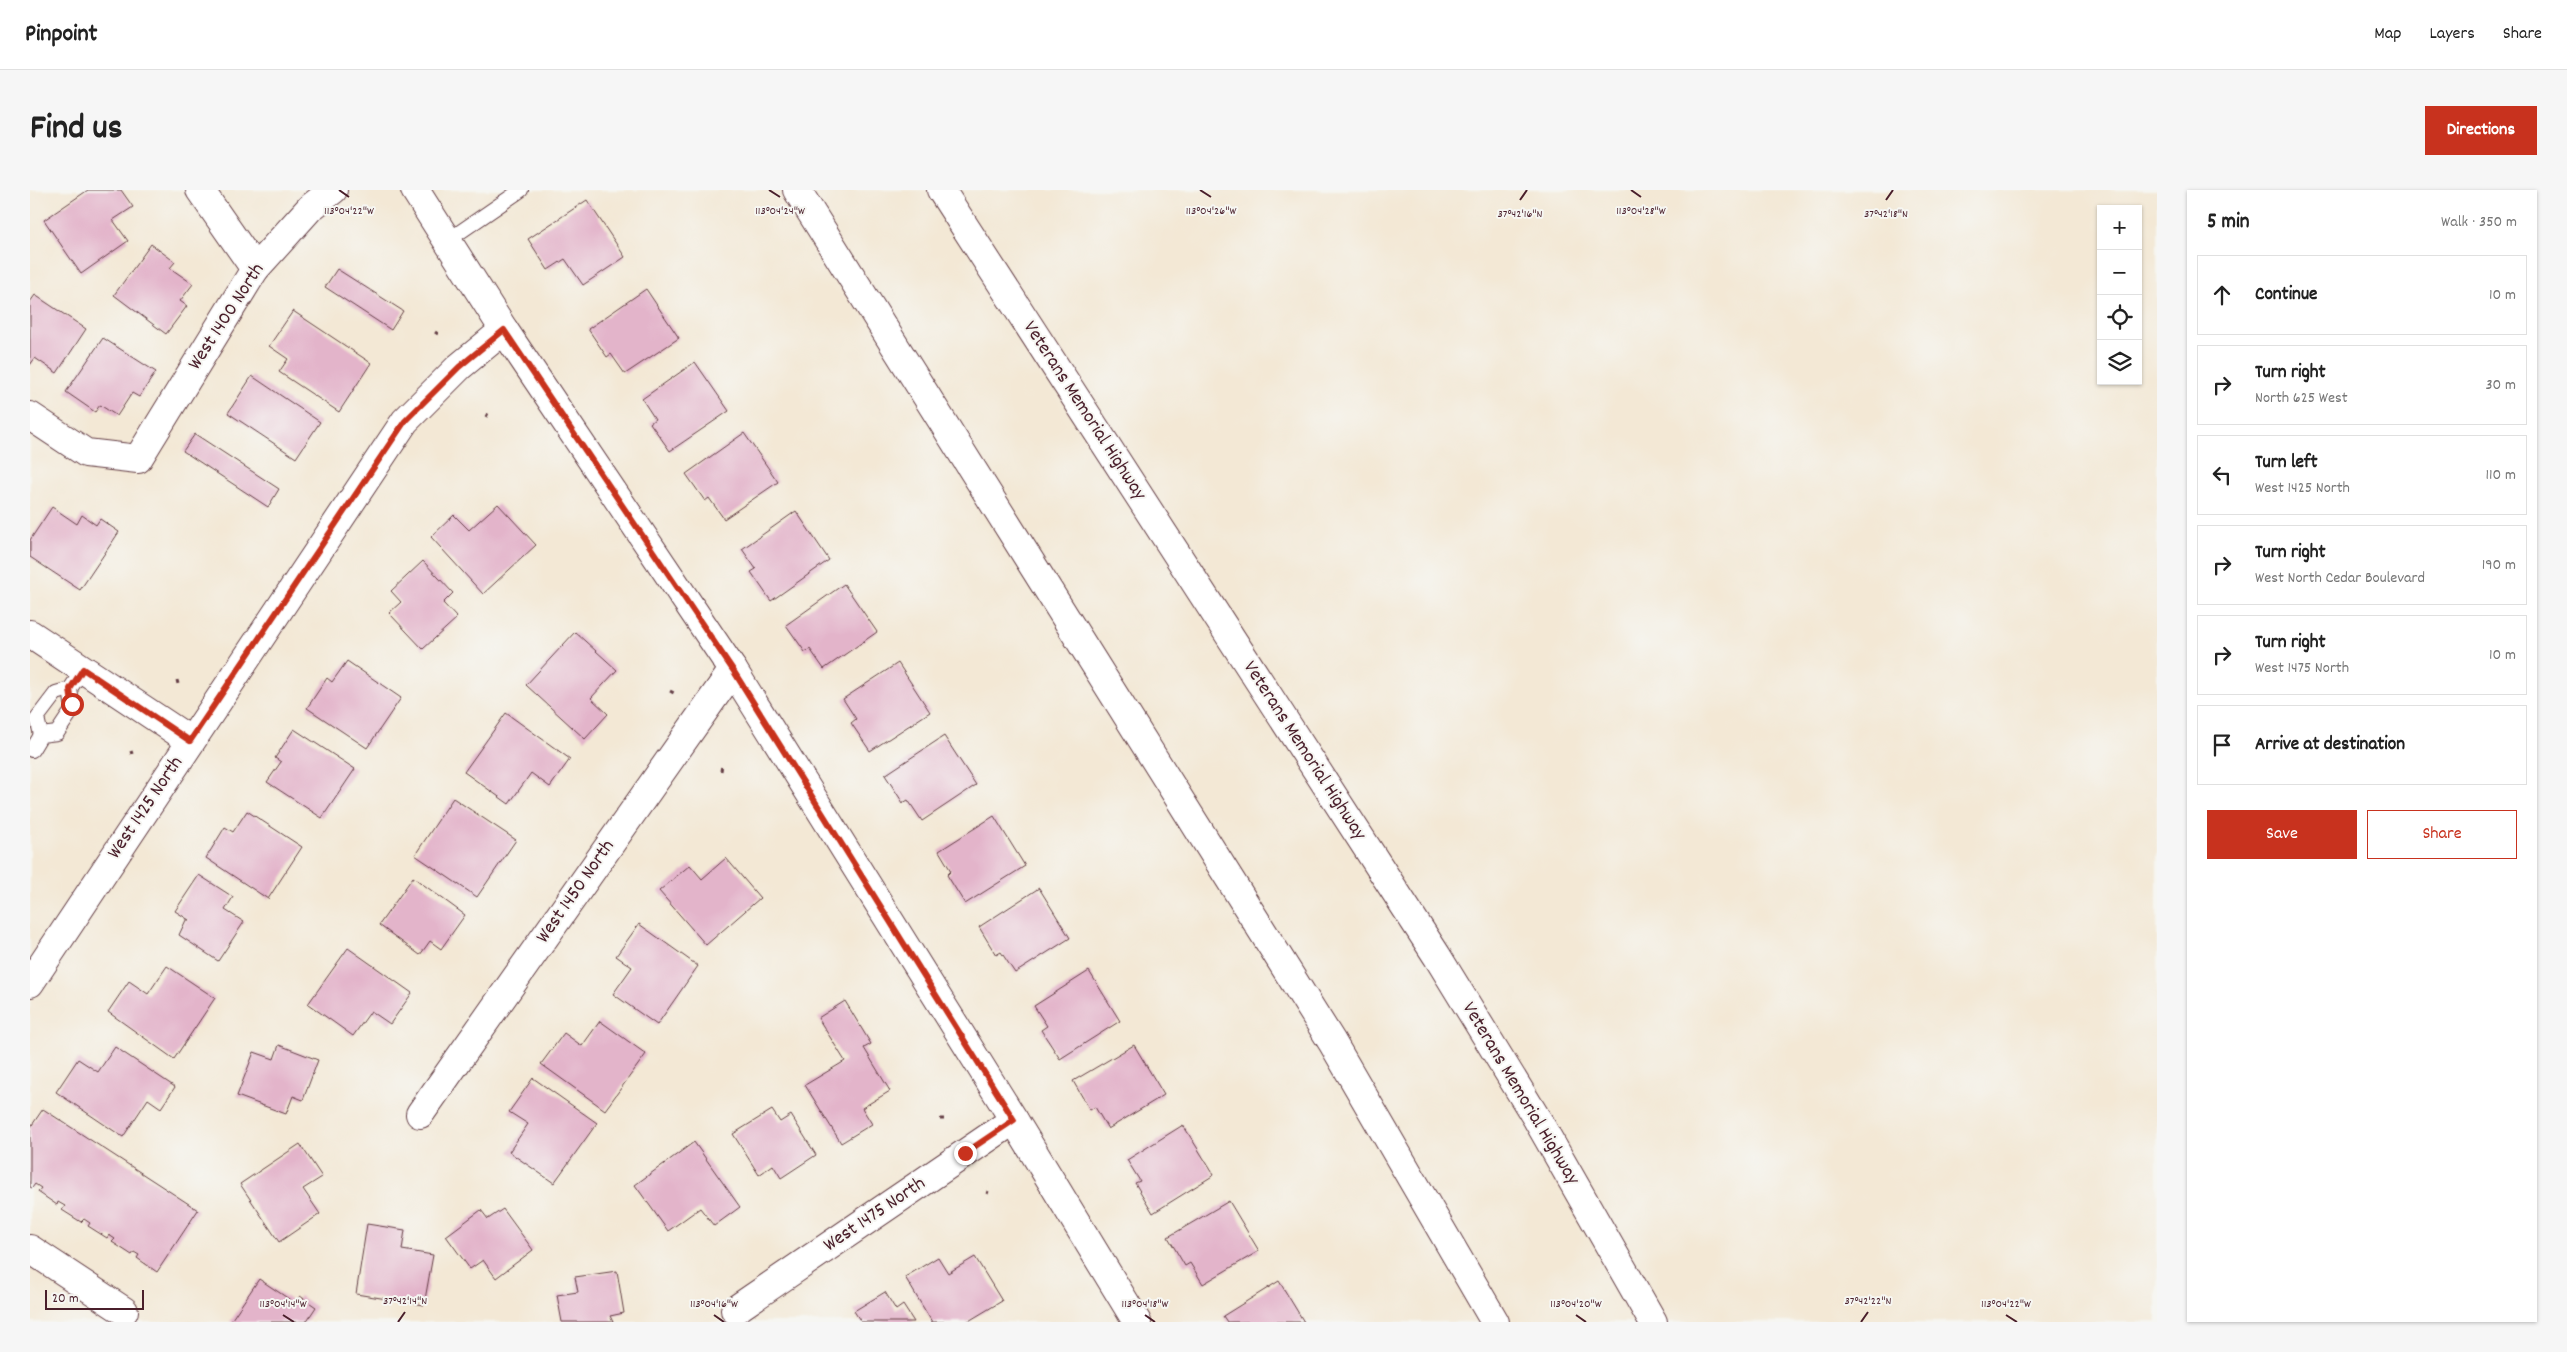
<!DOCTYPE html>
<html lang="en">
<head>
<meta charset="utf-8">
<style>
  :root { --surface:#fff; --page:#f6f6f6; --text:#222; --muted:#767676; --line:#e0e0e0; --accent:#c8321e }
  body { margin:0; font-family:Dekko,sans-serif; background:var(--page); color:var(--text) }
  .controls { position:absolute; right:15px; top:15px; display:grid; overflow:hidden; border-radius:0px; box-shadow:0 1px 4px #0004 }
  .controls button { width:45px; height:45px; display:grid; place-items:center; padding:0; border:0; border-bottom:1px solid var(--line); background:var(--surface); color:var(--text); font:25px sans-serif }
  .scale { position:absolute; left:15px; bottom:12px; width:99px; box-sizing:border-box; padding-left:5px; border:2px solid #4a1f2b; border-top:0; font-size:14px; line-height:18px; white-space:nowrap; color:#4a1f2b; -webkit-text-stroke:4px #f6f6f2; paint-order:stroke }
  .stop { position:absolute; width:15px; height:15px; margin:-11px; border:4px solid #c8321e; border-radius:50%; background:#fff }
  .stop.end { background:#c8321e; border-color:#fff; box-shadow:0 1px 5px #0008 }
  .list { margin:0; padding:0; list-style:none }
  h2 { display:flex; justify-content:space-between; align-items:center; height:65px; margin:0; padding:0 20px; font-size:21px }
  h2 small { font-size:16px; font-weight:400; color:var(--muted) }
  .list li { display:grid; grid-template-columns:32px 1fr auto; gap:15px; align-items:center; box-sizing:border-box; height:80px; margin:0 10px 10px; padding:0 10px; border:1px solid var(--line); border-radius:0px }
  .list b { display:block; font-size:19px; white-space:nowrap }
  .list p { margin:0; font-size:16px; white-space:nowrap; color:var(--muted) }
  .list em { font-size:16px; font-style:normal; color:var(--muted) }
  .actions { display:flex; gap:10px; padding:15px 20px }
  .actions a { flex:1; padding:11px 0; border:1px solid var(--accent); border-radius:0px; text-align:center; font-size:18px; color:var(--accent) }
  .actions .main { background:var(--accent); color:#fff }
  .icon { flex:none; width:28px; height:28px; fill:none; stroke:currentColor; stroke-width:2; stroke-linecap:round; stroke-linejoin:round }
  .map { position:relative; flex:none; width:2127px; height:1132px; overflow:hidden; border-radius:0px }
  header { display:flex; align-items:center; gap:30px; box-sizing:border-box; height:70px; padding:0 25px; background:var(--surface); border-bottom:1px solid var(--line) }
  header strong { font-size:24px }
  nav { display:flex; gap:28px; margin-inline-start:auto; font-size:18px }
  .intro { display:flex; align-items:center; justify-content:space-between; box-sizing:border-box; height:120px; padding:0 30px }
  h1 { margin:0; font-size:35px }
  .button { padding:12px 22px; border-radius:0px; background:var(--accent); color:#fff; font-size:18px; font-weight:700 }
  main { display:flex; gap:30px; padding:0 30px }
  aside { flex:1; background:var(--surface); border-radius:0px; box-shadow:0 1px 4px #0004 }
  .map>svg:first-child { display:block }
</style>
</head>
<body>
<header>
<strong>Pinpoint</strong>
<nav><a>Map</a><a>Layers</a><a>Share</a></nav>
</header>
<div class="intro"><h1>Find us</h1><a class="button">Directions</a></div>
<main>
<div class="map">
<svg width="2127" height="1132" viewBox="0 0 2127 1132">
  <rect width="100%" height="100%" fill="#f6f6f2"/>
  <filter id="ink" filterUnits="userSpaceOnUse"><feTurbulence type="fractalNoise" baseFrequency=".02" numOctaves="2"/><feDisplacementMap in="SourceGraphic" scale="10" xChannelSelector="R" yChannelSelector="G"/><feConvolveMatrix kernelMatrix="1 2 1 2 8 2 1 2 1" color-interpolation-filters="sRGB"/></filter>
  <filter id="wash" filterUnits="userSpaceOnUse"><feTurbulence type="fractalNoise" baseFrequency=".0096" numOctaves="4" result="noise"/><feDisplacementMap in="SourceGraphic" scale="20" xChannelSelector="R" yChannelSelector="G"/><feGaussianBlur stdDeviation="1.12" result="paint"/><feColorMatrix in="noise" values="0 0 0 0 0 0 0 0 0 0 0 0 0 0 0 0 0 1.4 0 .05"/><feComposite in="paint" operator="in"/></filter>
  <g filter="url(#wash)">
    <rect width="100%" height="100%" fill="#f3e8d5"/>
    <g id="blocks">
      <g fill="#e3b4ca">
        <path d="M 58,0 L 91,0 L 103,17 L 83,30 L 98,51 L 51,84 L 14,30 Z"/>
        <path d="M 557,10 L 595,67 L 553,95 L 535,69 L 518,80 L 498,49 Z"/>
        <path d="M 121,54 L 145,72 L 140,78 L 163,94 L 150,111 L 157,116 L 136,144 L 84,105 Z"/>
        <path d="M 307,79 L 373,121 L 361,140 L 295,97 Z"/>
        <path d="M 616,99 L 649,148 L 595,184 L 581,164 L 577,167 L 558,139 Z"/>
        <path d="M 5,105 L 56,139 L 27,183 L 5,168 L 0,175 L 0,112 Z"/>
        <path d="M 263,121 L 341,173 L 309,222 L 249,182 L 258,169 L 239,156 Z"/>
        <path d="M 73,148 L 126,182 L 109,207 L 102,203 L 87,226 L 70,215 L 65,222 L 36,202 Z"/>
        <path d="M 665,172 L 699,221 L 640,261 L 620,233 L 625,229 L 612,209 Z"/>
        <path d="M 222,186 L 290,232 L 266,268 L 198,223 Z"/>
        <path d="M 714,243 L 748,292 L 694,329 L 679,308 L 675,311 L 656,284 Z"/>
        <path d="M 165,244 L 249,299 L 238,317 L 153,261 Z"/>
        <path d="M 468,314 L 506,355 L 453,404 L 401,347 L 424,325 L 439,340 Z"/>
        <path d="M 22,317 L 47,334 L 52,325 L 66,335 L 70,329 L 89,342 L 50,400 L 0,367 L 0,350 Z"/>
        <path d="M 766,321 L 799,370 L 741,411 L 721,382 L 726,379 L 712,359 Z"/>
        <path d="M 393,371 L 423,403 L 413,413 L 427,428 L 393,459 L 359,423 L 371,412 L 361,401 Z"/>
        <path d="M 814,394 L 847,442 L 794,479 L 780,459 L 775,462 L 756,435 Z"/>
        <path d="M 545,442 L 587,480 L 561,508 L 578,524 L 555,549 L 496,495 Z"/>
        <path d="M 317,471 L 371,508 L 337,558 L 277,518 L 297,488 L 302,492 Z"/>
        <path d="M 868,473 L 900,522 L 840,561 L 821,533 L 826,529 L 813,509 Z"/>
        <path d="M 476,523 L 540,569 L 520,597 L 501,583 L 479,614 L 434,582 Z"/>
        <path d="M 264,539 L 325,579 L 292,628 L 237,592 L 251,572 L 245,568 Z"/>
        <path d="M 914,546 L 946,595 L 892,631 L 878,610 L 873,613 L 855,585 Z"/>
        <path d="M 423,608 L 486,650 L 447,707 L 385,665 Z"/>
        <path d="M 217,621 L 272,657 L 238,709 L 176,668 L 195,637 L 203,642 Z"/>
        <path d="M 964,626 L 995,676 L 935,714 L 917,685 L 921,681 L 909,661 Z"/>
        <path d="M 696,668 L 730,708 L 676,755 L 629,701 L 660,675 L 672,689 Z"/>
        <path d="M 169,685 L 203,707 L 195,720 L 214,732 L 188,771 L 149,745 L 156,730 L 159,730 L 145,721 Z"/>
        <path d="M 383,687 L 435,725 L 411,759 L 400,751 L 390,765 L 349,735 Z"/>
        <path d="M 1009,698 L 1040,748 L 985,783 L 971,762 L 966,765 L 949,737 Z"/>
        <path d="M 609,734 L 668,776 L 627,835 L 583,804 L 602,777 L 586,766 Z"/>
        <path d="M 318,758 L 382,803 L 360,834 L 341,821 L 323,846 L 278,814 Z"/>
        <path d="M 137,776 L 185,808 L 144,869 L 78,822 L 99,791 L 118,804 Z"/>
        <path d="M 1059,781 L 1090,831 L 1030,869 L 1011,840 L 1017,836 L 1004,816 Z"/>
        <path d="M 815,811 L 841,854 L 834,858 L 860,901 L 832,918 L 842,934 L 811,953 L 775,895 L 815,871 L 788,828 Z"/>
        <path d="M 570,831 L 616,864 L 575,920 L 511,874 L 534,843 L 552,856 Z"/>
        <path d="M 249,855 L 288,870 L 273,910 L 263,906 L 256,924 L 207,906 L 224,862 L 244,869 Z"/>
        <path d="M 1104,855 L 1134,905 L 1078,939 L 1065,917 L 1060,920 L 1043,891 Z"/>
        <path d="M 85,857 L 145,897 L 131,918 L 118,909 L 93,947 L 26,902 L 48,869 L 68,882 Z"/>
        <path d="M 503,888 L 567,933 L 524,993 L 479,962 L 498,934 L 479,922 Z"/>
        <path d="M 13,919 L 168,1020 L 127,1082 L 107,1068 L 109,1065 L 104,1062 L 102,1065 L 82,1052 L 85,1049 L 79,1045 L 77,1048 L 58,1036 L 60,1033 L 54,1029 L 51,1032 L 32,1020 L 35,1016 L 28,1012 L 27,1015 L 8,1002 L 11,998 L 5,994 L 2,998 L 0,997 L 0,938 Z"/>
        <path d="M 742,920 L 750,932 L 761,925 L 786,965 L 751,988 L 743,975 L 729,985 L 703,944 Z"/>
        <path d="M 1153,935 L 1184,985 L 1123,1023 L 1105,993 L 1110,991 L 1097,970 Z"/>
        <path d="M 664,952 L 710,1017 L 684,1036 L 670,1018 L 638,1041 L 605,995 Z"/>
        <path d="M 270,954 L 292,987 L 273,999 L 290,1024 L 249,1052 L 210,994 Z"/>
        <path d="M 1199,1011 L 1229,1061 L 1173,1094 L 1160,1073 L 1155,1076 L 1138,1047 Z"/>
        <path d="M 473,1019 L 503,1060 L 466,1088 L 453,1070 L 440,1079 L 416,1046 L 451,1020 L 458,1029 Z"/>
        <path d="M 337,1034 L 375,1040 L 372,1060 L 403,1065 L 394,1115 L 326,1104 Z"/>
        <path d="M 908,1067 L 918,1083 L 945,1067 L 972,1111 L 937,1132 L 902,1132 L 875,1087 Z"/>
        <path d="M 587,1081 L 594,1123 L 580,1126 L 583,1132 L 532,1132 L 527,1105 L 548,1102 L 545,1087 Z"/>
        <path d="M 229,1089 L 265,1113 L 270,1106 L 286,1117 L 276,1132 L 200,1132 Z"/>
        <path d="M 1249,1091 L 1274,1132 L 1197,1132 L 1193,1126 Z"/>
        <path d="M 855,1102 L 866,1120 L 873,1115 L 884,1132 L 831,1132 L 824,1121 Z"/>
      </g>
    </g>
  </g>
  <g filter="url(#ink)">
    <use href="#blocks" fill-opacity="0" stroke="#633d44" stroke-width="1"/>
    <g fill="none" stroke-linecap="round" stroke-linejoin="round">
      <defs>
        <g id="service">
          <path d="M 417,51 L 491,0"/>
          <path d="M 11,545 L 7,528 L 26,503 L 40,499"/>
          <path d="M 0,559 L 2,560 L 11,545 L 27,543 L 43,519 L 40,499 L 53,479"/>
        </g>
        <g id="minor">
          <path d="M 170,0 L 225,79"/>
          <path d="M 385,0 L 474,140 L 703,480 L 984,930 L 1107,1132"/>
          <path d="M 0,226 L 56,263 L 108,269 L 225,79 L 280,18 L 303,0"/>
          <path d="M 0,444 L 161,551"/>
          <path d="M 0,793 L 375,231 L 429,177 L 474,140"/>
          <path d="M 390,924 L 703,480"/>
          <path d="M 0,1059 L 94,1121"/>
          <path d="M 705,1120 L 984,930"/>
        </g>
        <g id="motorway">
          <path d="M 767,0 L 1302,852 L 1465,1132"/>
          <path d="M 911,0 L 1407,766 L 1507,929 L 1623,1132"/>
        </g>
      </defs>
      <use href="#service" stroke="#633d44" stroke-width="16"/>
      <use href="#minor" stroke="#633d44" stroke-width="30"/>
      <use href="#motorway" stroke="#633d44" stroke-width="30"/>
      <g stroke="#633d44" stroke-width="3" stroke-dasharray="4 4" stroke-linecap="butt">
        <path d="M 405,142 L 408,144"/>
        <path d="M 456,227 L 458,223"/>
        <path d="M 147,490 L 148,494"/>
        <path d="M 640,501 L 644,503"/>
        <path d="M 100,563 L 103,562"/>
        <path d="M 691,581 L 692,575"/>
        <path d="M 910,929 L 914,929"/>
        <path d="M 957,1004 L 958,1001"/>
      </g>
      <use href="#service" stroke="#fff" stroke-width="14"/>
      <use href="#minor" stroke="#fff" stroke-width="28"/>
      <use href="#motorway" stroke="#fff" stroke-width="28"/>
    </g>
  </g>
  <g fill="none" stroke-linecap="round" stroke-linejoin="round" filter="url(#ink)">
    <path stroke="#c8321e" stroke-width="6" d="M 42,514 L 40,499 L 53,479 L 160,551 L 375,231 L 429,177 L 474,140 L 703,480 L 984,930 L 935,963"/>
  </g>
  <path fill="none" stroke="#4a1f2b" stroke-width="2" d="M 309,0 L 319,7M 739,0 L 750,7M 1170,0 L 1181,7M 1601,0 L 1611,7M 1490,10 L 1497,0M 1856,10 L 1863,0M 253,1125 L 264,1132M 684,1125 L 694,1132M 1115,1125 L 1125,1132M 1546,1125 L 1556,1132M 1976,1125 L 1987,1132M 368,1132 L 375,1122M 1831,1132 L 1838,1122"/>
  <g text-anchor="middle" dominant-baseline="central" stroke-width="4" stroke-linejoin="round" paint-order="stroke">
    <g font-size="20" fill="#4a1f2b" stroke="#f6f6f2">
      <text transform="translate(197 127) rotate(-57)">West 1400 North</text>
      <text transform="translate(1054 221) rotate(57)">Veterans Memorial Highway</text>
      <text transform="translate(1274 561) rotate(57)">Veterans Memorial Highway</text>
      <text transform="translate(116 618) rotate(-56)">West 1425 North</text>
      <text transform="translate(546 702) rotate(-55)">West 1450 North</text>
      <text transform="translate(1490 904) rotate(59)">Veterans Memorial Highway</text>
      <text transform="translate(845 1025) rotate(-34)">West 1475 North</text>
    </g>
  </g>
  <g font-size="12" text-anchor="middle" fill="#4a1f2b" stroke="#f6f6f2" stroke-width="4" stroke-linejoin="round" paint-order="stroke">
    <text x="319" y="24">113°04'22"W</text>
    <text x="750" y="24">113°04'24"W</text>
    <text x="1181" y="24">113°04'26"W</text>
    <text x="1611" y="24">113°04'28"W</text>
    <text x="1490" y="27">37°42'16"N</text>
    <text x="1856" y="27">37°42'18"N</text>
    <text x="375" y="1114">37°42'14"N</text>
    <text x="1838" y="1114">37°42'22"N</text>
    <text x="253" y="1117">113°04'14"W</text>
    <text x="684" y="1117">113°04'16"W</text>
    <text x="1115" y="1117">113°04'18"W</text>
    <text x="1546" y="1117">113°04'20"W</text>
    <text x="1976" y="1117">113°04'22"W</text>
  </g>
</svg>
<div class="controls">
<button>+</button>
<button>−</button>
<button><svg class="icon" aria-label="locate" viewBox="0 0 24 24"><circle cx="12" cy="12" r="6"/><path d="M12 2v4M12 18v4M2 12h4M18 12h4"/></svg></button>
<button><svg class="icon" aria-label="layers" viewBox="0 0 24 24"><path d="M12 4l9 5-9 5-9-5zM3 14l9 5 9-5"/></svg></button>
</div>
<div class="scale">20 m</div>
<div class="stop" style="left:42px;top:514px"></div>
<div class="stop end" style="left:935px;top:963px"></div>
</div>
<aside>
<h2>5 min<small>Walk · 350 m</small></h2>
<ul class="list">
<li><svg class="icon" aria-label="ahead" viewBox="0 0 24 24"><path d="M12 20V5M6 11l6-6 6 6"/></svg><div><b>Continue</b></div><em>10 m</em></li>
<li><svg class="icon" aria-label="right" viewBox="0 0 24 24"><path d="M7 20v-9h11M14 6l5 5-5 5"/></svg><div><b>Turn right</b><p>North 625 West</p></div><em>30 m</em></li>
<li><svg class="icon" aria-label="left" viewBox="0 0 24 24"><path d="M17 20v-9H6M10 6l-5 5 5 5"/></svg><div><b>Turn left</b><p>West 1425 North</p></div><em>110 m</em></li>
<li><svg class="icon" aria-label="right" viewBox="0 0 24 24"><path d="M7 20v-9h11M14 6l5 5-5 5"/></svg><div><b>Turn right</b><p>West North Cedar Boulevard</p></div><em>190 m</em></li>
<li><svg class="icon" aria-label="right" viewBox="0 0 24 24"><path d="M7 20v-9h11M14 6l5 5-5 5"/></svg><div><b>Turn right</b><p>West 1475 North</p></div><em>10 m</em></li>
<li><svg class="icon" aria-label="arrive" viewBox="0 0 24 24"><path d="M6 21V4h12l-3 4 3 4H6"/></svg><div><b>Arrive at destination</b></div></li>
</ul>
<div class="actions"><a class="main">Save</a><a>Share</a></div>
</aside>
</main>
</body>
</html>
